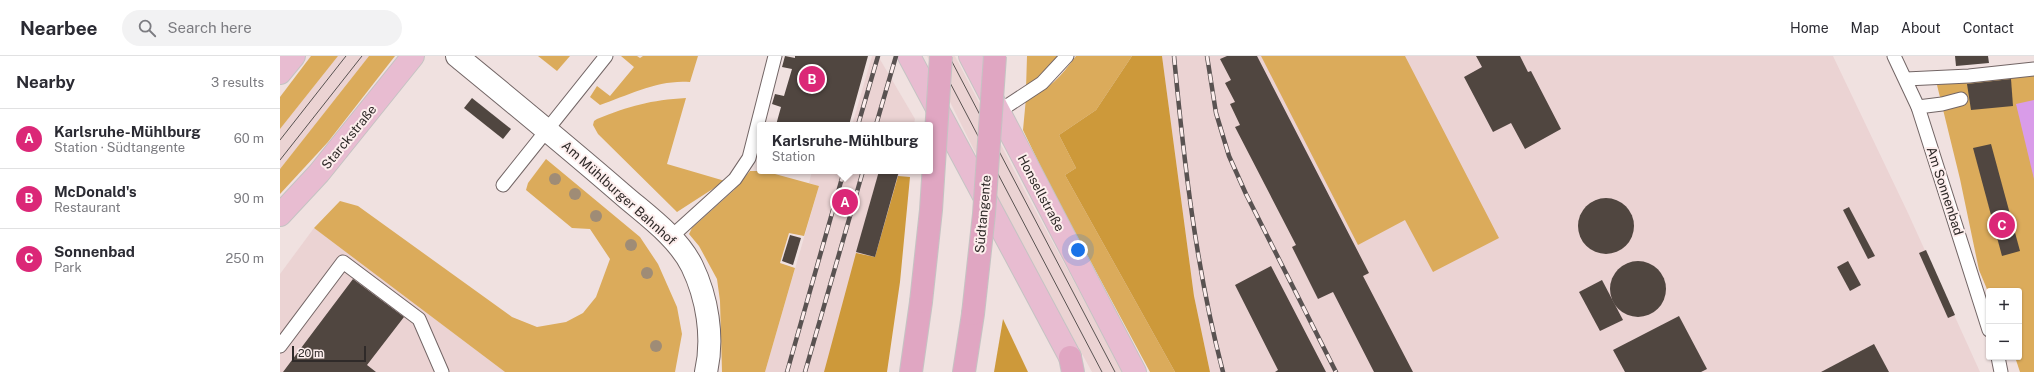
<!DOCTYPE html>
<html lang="en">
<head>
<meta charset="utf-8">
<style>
  :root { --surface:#fff; --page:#f2f2f3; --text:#2b2b33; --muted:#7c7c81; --line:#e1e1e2; --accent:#db2777 }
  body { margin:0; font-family:"Public Sans",sans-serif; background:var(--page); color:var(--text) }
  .controls { position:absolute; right:12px; bottom:12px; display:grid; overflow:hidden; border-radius:4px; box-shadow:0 1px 3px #0004 }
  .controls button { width:36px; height:36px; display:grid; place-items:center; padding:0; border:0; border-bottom:1px solid var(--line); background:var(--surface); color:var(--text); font:20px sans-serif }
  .scale { position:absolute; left:12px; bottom:10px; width:74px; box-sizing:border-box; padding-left:4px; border:2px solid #2f2a29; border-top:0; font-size:11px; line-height:14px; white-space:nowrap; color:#2f2a29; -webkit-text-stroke:3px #fdeeed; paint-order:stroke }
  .you { position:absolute; left:798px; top:194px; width:14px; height:14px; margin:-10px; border:3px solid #fff; border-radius:50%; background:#1a73e8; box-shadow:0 0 0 6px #1a73e833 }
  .badge { display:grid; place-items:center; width:26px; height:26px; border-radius:50%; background:var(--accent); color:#fff; font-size:13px; font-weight:700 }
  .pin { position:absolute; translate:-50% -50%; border:2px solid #fff; box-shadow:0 1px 4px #0006 }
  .popup { position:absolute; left:477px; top:66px; width:176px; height:52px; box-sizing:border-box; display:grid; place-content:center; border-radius:4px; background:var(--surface); filter:drop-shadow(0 1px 3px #0005); font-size:13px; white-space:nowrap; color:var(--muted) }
  .popup b { font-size:15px; color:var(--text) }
  .popup::after { content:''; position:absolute; left:50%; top:100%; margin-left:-8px; border:8px solid transparent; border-top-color:var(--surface) }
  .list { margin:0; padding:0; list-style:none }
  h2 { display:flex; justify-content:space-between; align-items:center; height:52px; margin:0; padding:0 16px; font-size:17px }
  h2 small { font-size:13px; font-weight:400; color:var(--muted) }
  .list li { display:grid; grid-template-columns:26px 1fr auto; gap:12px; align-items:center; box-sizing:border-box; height:60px; padding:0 16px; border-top:1px solid var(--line) }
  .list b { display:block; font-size:15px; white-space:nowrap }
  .list p { margin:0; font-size:13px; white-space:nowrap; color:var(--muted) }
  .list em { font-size:13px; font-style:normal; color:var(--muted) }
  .icon { flex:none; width:22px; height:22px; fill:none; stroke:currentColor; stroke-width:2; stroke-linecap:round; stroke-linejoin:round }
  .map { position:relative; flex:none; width:1754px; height:316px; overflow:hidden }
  header { display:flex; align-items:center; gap:24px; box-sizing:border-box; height:56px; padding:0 20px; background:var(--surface); border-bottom:1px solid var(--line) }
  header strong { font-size:19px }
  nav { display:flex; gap:22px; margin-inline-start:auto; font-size:14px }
  .search { width:280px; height:36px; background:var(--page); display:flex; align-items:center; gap:10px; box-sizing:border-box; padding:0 14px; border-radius:22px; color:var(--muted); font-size:15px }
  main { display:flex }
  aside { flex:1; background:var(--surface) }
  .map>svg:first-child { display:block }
</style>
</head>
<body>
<header>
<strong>Nearbee</strong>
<div class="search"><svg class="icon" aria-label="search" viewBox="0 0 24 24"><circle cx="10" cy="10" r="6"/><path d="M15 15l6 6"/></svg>Search here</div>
<nav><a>Home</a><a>Map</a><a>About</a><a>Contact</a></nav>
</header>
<main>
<aside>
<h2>Nearby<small>3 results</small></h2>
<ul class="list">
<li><span class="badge">A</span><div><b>Karlsruhe-Mühlburg</b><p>Station · Südtangente</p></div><em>60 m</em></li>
<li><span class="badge">B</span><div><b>McDonald's</b><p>Restaurant</p></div><em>90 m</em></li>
<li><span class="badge">C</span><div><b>Sonnenbad</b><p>Park</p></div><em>250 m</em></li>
</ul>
</aside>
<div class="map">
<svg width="1754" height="316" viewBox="0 0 1754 316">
  <rect width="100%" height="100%" fill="#f0e1e0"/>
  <g fill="#ebd3d3">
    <path d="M 58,0 L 89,0 L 0,113 L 0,73 Z"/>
    <path d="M 592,0 L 598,0 L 635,63 L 634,69 L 572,69 Z"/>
    <path d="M 647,0 L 675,0 L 747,139 L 843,316 L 812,316 L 733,172 Z"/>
    <path d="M 882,0 L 1553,0 L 1628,157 L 1700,316 L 930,316 L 914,240 Z"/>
    <path d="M 532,115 L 620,115 L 556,316 L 485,316 L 539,130 L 529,127 Z"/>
    <path d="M 34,172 L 225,316 L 0,316 L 0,218 Z"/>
  </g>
  <g fill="#dbab5b">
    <path d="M 31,0 L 58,0 L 0,73 L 0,41 Z"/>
    <path d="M 89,0 L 115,0 L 48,86 L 0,138 L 0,113 Z"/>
    <path d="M 258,0 L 290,0 L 277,15 Z"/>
    <path d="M 341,0 L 357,0 L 360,2 L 363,0 L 418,0 L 410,26 C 380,23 348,39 320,49 L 310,41 L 317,30 L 330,40 L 354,11 Z"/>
    <path d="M 747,0 L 783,0 L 746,33 Z"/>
    <path d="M 796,0 L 852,0 L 816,54 L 779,79 L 796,112 L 785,119 L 895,316 L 870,316 L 769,128 L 743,74 L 746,42 C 770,34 781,20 796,0 Z"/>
    <path d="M 981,0 L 1125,0 L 1219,182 L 1153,216 L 1125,164 L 1078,189 Z"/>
    <path d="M 1754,18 L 1754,316 L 1740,316 L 1735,301 L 1739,301 L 1739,235 L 1709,235 L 1709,238 L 1699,214 L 1680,123 L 1657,29 L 1689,24 Z"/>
    <path d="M 406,42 L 387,108 L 445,125 L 397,156 L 318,78 L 313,69 L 314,65 L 317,63 C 349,50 371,44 406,42 Z"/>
    <path d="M 266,103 L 360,181 L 378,208 L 397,251 L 402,278 L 395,316 L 225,316 L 34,172 L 60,145 L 78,150 L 232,261 L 257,271 L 286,266 L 303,257 L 316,241 L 330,203 L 310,173 L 292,172 L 246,134 L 248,127 Z"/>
    <path d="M 470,115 L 484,115 L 539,130 L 524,180 L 509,177 L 500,207 L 515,212 L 485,316 L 442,316 L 440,245 L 437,223 L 419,190 L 409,178 L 412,172 L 454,134 Z"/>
  </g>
  <g fill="#cd993a">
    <path d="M 852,0 L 882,0 L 914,240 L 930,316 L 895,316 L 785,119 L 796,112 L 779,79 L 816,54 Z"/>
    <path d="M 618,120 L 630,121 L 620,226 L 607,316 L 544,316 L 576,197 L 595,201 Z"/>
    <path d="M 723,263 L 748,316 L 714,316 Z"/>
  </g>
  <path fill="#d99ce9" d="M 1754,44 L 1754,123 L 1736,48 Z"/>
  <g fill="#504640">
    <path d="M 505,0 L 515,2 L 515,0 L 588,0 L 569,69 L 496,69 L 501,51 L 492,48 L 495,38 L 504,40 L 512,13 L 502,11 Z"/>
    <path d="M 947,0 L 977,0 L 1089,217 L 1083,220 L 1133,316 L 1094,316 L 1053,236 L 1038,243 L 1012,191 L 1016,189 L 955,71 L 960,69 L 950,48 L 955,46 L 945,27 L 951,24 L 940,3 Z"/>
    <path d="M 1196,0 L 1240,0 L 1248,16 L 1251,15 L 1281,73 L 1245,93 L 1231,67 L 1213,76 L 1184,21 L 1202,11 Z"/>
    <path d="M 1675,0 L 1708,0 L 1709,7 L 1676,10 Z"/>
    <path d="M 1731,23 L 1733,50 L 1691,54 L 1687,28 Z"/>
    <path d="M 192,42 L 231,73 L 223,83 L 184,52 Z"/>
    <path d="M 1711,88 L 1740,195 L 1722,200 L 1693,92 Z"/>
    <path d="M 599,115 L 619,115 L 595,201 L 576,196 Z"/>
    <circle cx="1326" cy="170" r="28"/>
    <path d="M 1569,151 L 1595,200 L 1588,203 L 1563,154 Z"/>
    <path d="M 510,179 L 521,182 L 513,209 L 502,205 Z"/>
    <path d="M 1646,194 L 1675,259 L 1668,262 L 1639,197 Z"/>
    <path d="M 1568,205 L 1581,229 L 1570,235 L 1557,211 Z"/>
    <circle cx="1358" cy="233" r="28"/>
    <path d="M 991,210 L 1046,316 L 995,316 L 998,314 L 955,229 Z"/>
    <path d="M 73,223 L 124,261 L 87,309 L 96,316 L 3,316 Z"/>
    <path d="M 1322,224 L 1343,264 L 1320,275 L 1299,236 Z"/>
    <path d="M 1399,260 L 1427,313 L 1421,316 L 1345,316 L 1333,294 Z"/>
    <path d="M 1594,288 L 1609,316 L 1541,316 Z"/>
  </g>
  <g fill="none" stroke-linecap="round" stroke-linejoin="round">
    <defs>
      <g id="service">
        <path d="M 1614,0 L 1638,51 L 1709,274"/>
        <path d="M 1626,23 L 1689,20 L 1754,13"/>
        <path d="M 1638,51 L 1662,48 L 1681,43"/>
        <path d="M 718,56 L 762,27 L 787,0"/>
        <path d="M 223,129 L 326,0"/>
        <path d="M 391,181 L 455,123 L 469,102 L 495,0"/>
        <path d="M 0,290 L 63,206 L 139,263 L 162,316"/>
        <path d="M 1718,301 L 1721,316"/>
      </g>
      <path id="minor" d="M 177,0 C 233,46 288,91 342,138 C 366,159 397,180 412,210 C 427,241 434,281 426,316"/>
      <g id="primary">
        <path d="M 629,0 L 790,301"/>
        <path d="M 690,0 L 855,316"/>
        <path d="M 0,17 L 14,0"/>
        <path d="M 0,159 L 39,117 L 133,0"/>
      </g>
      <g id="trunk">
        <path d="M 790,301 L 793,316"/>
        <path d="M 631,316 L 641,246"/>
        <path d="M 684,316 L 693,258"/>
      </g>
    </defs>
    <use href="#service" stroke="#726565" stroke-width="15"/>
    <use href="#minor" stroke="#726565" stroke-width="24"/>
    <use href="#primary" stroke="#c5c3c3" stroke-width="24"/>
    <use href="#trunk" stroke="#c5c3c3" stroke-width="24"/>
    <use href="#service" stroke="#fff" stroke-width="13"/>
    <use href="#minor" stroke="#fff" stroke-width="22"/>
    <use href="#primary" stroke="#e8bcd1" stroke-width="22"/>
    <use href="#trunk" stroke="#e0a6c2" stroke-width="22"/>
    <g stroke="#595251" stroke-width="1">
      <path d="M 656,0 L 822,316"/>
      <path d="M 669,0 L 835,316"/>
      <path d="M 0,84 L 66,0"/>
      <path d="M 0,104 L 82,0"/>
    </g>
    <defs>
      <g id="rail">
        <path d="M 894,0 C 904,106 916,213 943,316"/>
        <path d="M 927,0 L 936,57 L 949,100 L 966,138 L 1056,316"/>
        <path d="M 578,69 L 598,0"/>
        <path d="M 596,69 L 616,0"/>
        <path d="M 507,316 L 564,115"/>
        <path d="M 525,316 L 583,115"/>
      </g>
    </defs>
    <use href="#rail" stroke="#595251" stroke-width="4.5"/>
    <use href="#rail" stroke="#fdeeed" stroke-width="3" stroke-dasharray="9" stroke-linecap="butt"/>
    <defs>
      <g id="trunk-bridge">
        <path d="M 641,246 L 651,154 L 661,0"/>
        <path d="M 693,258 L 704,158 L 715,0"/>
      </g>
    </defs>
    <use href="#trunk-bridge" stroke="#c5c3c3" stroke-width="24" stroke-linecap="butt"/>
    <use href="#trunk-bridge" stroke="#e0a6c2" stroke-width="22"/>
  </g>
  <g fill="#9f8c76">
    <circle cx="275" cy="123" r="6"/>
    <circle cx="295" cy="138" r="6"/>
    <circle cx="316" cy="160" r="6"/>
    <circle cx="351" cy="189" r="6"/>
    <circle cx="367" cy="217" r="6"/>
    <circle cx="376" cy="290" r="6"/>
  </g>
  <g text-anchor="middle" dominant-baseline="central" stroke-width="4" stroke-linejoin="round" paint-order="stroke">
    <g font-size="13" fill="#2f2a29" stroke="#fdeeed">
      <text transform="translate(69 81) rotate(-51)">Starckstraße</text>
      <text transform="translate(1665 135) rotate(72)">Am Sonnenbad</text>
      <text transform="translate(339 137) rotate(42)">Am Mühlburger Bahnhof</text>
      <text transform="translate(761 137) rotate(62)">Honsellstraße</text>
      <text transform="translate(703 158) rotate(-85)">Südtangente</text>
    </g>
  </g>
</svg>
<div class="controls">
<button>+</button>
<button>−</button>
</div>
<div class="scale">20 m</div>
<div class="you"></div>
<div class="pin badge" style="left:565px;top:146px">A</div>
<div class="popup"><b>Karlsruhe-Mühlburg</b>Station</div>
<div class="pin badge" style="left:532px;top:23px">B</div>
<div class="pin badge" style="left:1722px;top:169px">C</div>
</div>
</main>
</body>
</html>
